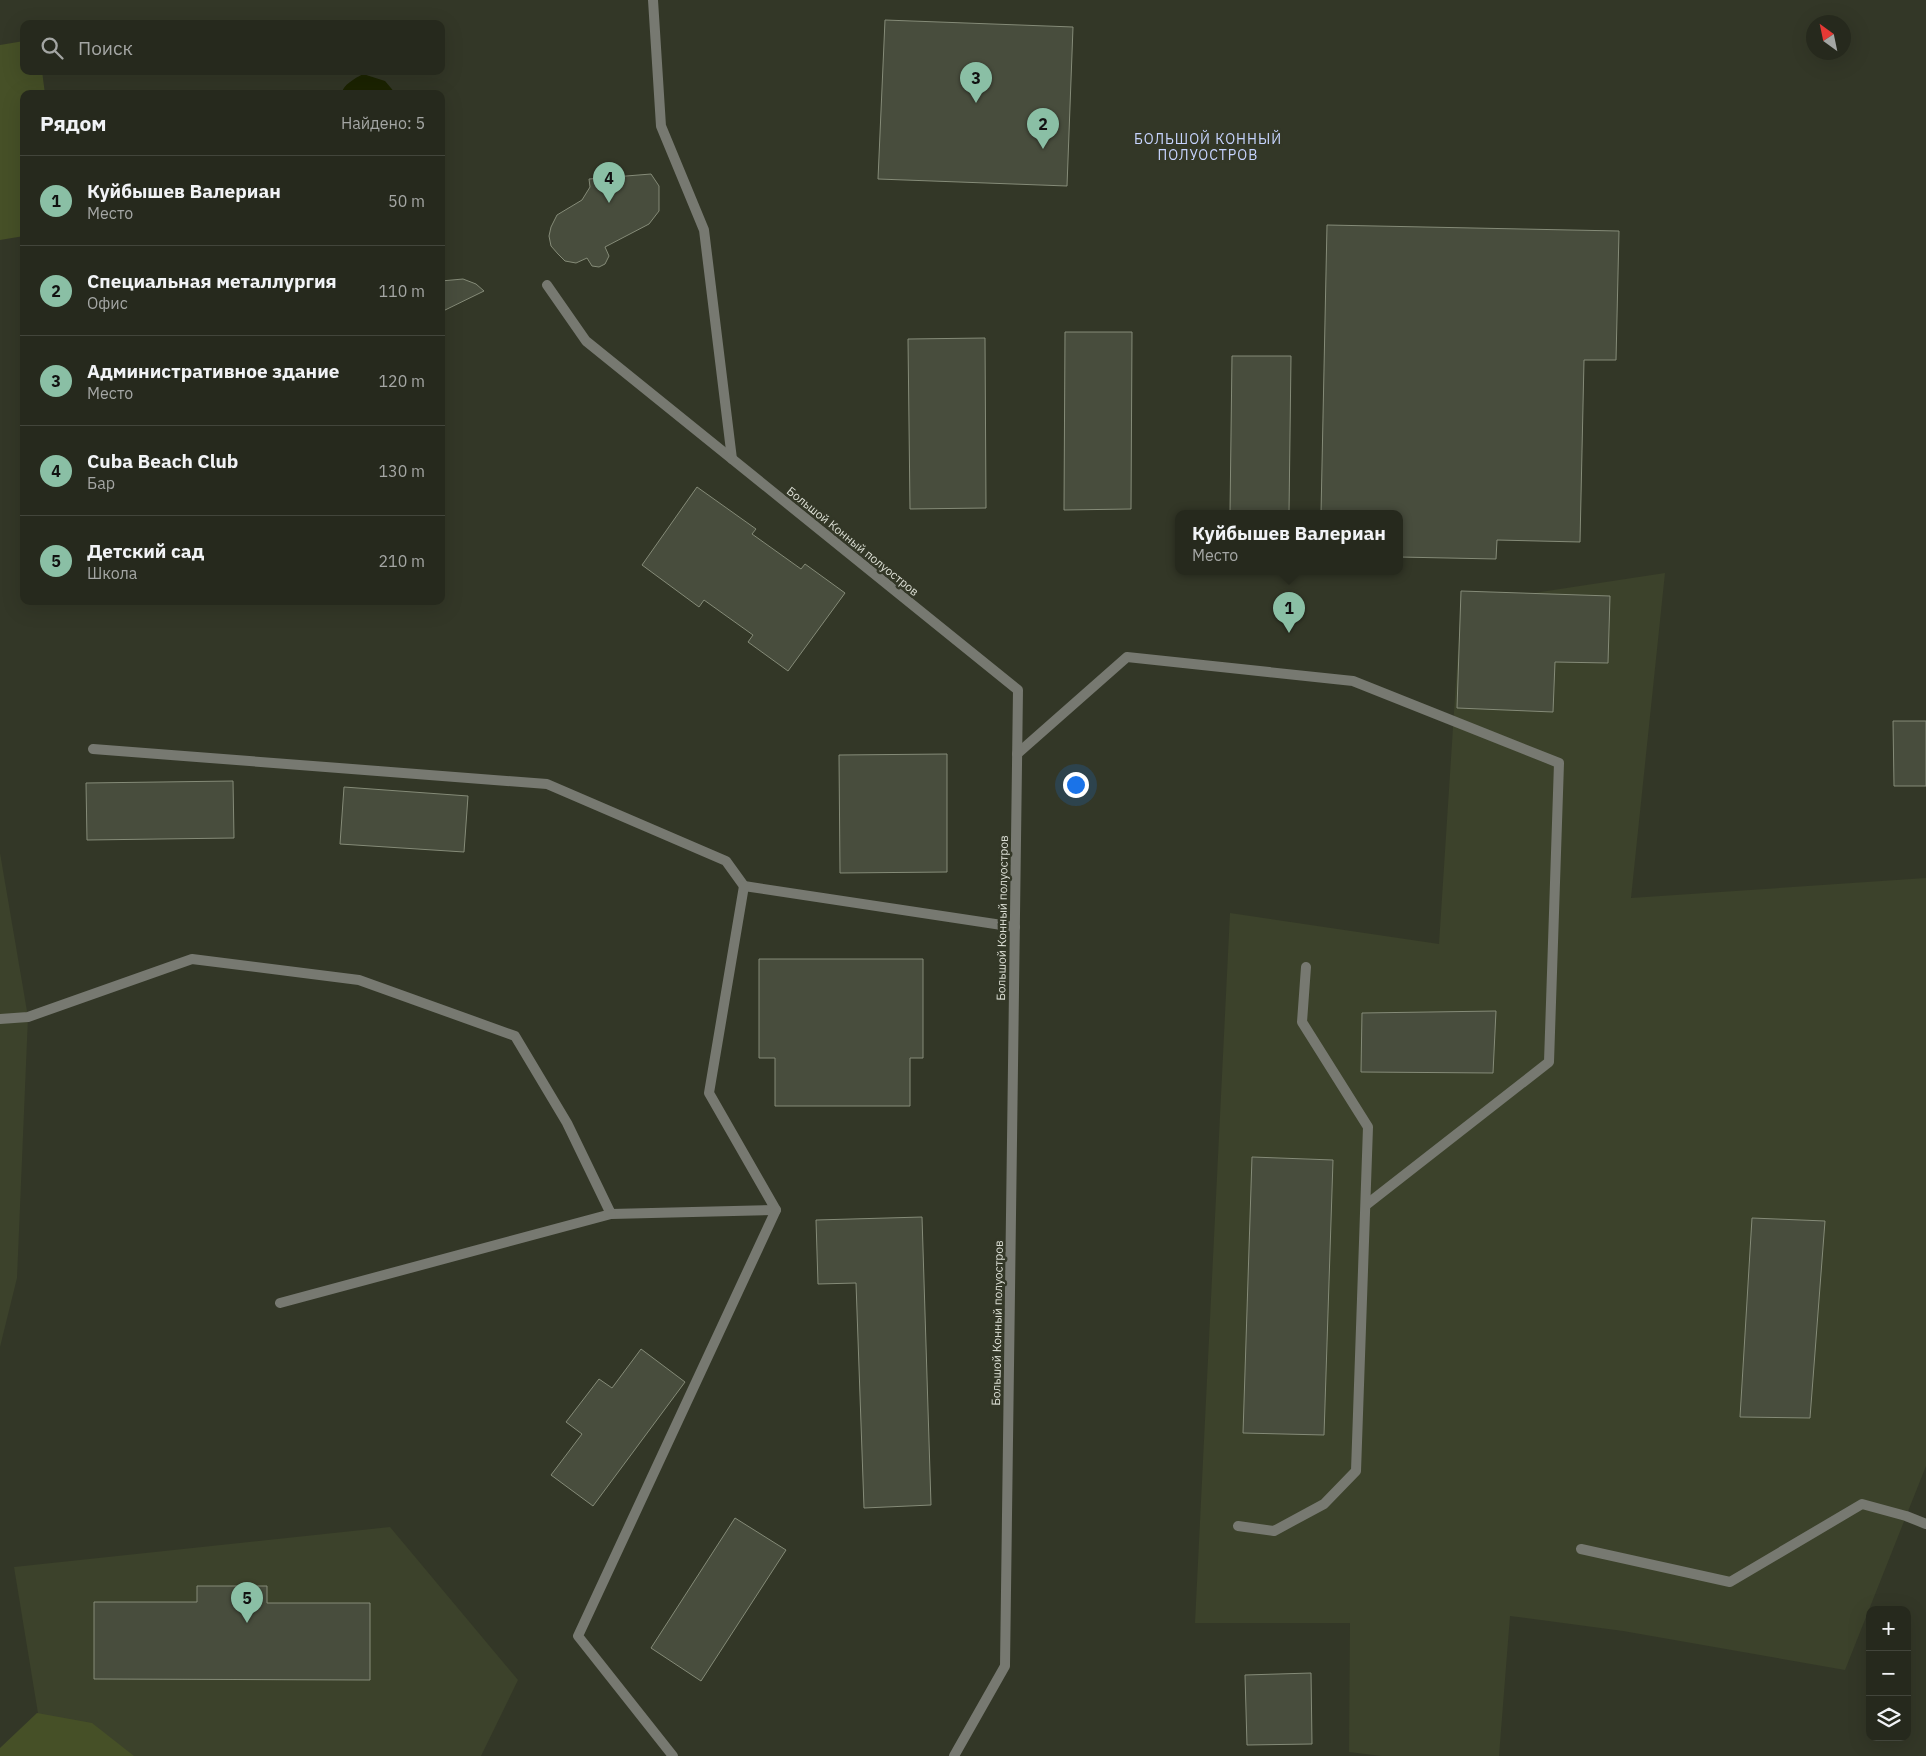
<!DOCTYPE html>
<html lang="ru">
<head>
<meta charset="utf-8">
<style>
  :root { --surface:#26291d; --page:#32352a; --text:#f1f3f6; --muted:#a4a6a4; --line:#42453b; --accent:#8abfa5 }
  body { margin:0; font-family:"IBM Plex Sans",sans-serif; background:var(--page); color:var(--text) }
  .controls { position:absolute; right:15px; bottom:15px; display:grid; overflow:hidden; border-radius:10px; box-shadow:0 5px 20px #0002 }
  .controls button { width:45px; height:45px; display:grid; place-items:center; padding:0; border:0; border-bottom:1px solid var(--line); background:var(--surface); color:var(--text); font:25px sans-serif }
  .compass { position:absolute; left:1806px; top:15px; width:45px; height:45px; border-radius:50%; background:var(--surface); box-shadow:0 5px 20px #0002; rotate:327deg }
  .you { position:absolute; left:1075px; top:784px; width:18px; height:18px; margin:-12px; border:4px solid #fff; border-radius:50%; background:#1a73e8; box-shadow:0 0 0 8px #1a73e833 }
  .badge { display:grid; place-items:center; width:32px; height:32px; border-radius:50%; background:var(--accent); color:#111; font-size:16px; font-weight:700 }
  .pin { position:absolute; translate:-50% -41px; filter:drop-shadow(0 1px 2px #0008) }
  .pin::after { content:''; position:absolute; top:26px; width:18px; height:15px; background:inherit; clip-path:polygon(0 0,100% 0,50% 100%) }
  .popup { position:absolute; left:1175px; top:510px; width:228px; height:65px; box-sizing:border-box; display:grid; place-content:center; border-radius:10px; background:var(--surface); filter:drop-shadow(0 1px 4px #0005); font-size:16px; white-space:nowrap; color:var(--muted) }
  .popup b { font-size:19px; color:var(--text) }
  .popup::after { content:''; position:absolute; left:50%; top:100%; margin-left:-10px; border:10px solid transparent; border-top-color:var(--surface) }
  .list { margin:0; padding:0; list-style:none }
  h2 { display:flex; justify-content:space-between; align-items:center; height:65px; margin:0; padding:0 20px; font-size:21px }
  h2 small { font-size:16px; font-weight:400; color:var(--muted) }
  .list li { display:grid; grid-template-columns:32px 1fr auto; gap:15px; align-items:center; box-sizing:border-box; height:90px; padding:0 20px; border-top:1px solid var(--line) }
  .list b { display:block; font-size:19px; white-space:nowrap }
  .list p { margin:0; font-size:16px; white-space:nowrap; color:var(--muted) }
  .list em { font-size:16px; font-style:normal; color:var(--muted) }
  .icon { flex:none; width:28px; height:28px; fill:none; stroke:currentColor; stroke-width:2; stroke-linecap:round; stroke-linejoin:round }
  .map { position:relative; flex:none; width:1926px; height:1756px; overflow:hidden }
  .search { position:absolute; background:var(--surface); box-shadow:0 5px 20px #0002; left:20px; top:20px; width:425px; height:55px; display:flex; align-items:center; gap:12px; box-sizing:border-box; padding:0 18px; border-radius:10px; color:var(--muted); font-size:19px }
  .panel { position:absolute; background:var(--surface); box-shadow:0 5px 20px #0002; left:20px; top:90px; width:425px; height:515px; border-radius:10px }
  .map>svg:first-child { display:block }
</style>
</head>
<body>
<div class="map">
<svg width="1926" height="1756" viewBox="0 0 1926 1756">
  <rect width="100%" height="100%" fill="#333727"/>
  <g fill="#3c422b">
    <path d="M 1665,573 L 1631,898 L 1926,878 L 1926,1466 L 1845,1670 L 1623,1631 L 1510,1616 L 1499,1756 L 1382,1756 L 1349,1752 L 1350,1623 L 1195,1623 L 1230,913 L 1439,944 L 1461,604 Z"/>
    <path d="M 0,853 L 28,1017 L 17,1278 L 0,1347 Z"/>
    <path d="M 390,1527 L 518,1680 L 481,1756 L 45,1756 L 14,1567 Z"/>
  </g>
  <g fill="#465027">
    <path d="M 24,41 L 24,71 L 42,71 L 45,94 L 24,94 L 24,236 L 0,240 L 0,45 Z"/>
    <path d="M 37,1713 L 92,1723 L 134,1756 L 0,1756 L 0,1748 Z"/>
  </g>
  <path fill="#1c2400" d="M 363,74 L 385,81 L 396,94 L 341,94 C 344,84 354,79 363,74 Z"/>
  <g fill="#484d3d" stroke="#858b78">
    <path d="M 885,20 L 1073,27 L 1067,186 L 878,179 Z"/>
    <path d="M 651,174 L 659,186 L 659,211 L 649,224 L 605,247 L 609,256 L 605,264 L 599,267 L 592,266 L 587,258 L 576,263 L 565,261 L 558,254 L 551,246 L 549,236 L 551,227 L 557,215 L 582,200 L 590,187 L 589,179 Z"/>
    <path d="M 1327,225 L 1619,231 L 1616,360 L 1584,360 L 1580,542 L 1497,540 L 1496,559 L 1399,557 L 1399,514 L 1321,514 Z"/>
    <path d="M 463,279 L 476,284 L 484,291 L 441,312 L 441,281 Z"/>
    <path d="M 1065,332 L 1132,332 L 1131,509 L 1064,510 Z"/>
    <path d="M 985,338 L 986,508 L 910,509 L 908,339 Z"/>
    <path d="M 1232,356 L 1291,356 L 1289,514 L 1230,514 Z"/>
    <path d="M 697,487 L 756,529 L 752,534 L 801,569 L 805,564 L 845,593 L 788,671 L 748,642 L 753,635 L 704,600 L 699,607 L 642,565 Z"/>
    <path d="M 1461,591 L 1610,596 L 1608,663 L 1555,662 L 1553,712 L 1457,708 Z"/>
    <path d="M 1893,721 L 1926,721 L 1926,786 L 1894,786 Z"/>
    <path d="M 947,754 L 947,872 L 840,873 L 839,755 Z"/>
    <path d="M 233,781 L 234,838 L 87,840 L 86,783 Z"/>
    <path d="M 344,787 L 468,796 L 464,852 L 340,844 Z"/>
    <path d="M 759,959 L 923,959 L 923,1058 L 910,1058 L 910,1106 L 775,1106 L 775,1058 L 759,1058 Z"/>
    <path d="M 1496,1011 L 1493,1073 L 1361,1072 L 1362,1013 Z"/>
    <path d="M 1252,1157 L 1333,1160 L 1324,1435 L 1243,1433 Z"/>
    <path d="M 922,1217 L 931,1505 L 864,1508 L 856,1283 L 818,1284 L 816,1220 Z"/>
    <path d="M 1752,1218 L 1825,1221 L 1810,1418 L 1740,1417 Z"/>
    <path d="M 641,1349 L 685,1382 L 593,1506 L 551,1475 L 582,1434 L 566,1422 L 599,1379 L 612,1388 Z"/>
    <path d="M 735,1518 L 786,1550 L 701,1681 L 651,1648 Z"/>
    <path d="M 197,1586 L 267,1586 L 267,1603 L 370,1603 L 370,1680 L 94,1679 L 94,1602 L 197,1602 Z"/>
    <path d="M 1311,1673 L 1312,1744 L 1247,1745 L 1245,1675 Z"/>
  </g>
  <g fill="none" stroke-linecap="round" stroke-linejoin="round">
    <g stroke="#777971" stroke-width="10">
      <path d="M 653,0 L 661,126 L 704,230 L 732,459"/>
      <path d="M 93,749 L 547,784 L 726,861 L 744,886"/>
      <path d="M 1017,754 L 1127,657 L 1353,681 L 1559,763 L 1549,1062 L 1366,1205"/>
      <path d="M 0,1019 L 28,1017 L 192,959 L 359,980 L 515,1036 L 567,1123 L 611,1214 L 776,1210"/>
      <path d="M 280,1303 L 611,1214"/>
      <path d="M 1238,1526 L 1274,1531 L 1324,1504 L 1356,1471 L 1368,1127 L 1302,1022 L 1306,967"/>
      <path d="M 1581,1549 L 1730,1582 L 1862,1504 L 1906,1516 L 1926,1524"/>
      <path d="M 673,1756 L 578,1636 L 776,1210 L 709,1093 L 744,886 L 1015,927"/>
    </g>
    <path stroke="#777971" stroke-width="10" d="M 547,285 L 586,341 L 1018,690 L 1005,1666 L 954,1756"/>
  </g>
  <g text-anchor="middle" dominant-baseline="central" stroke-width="5" stroke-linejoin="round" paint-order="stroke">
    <g font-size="12" fill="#dcdfd5" stroke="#333727">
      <text transform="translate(853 541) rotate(39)">Большой Конный полуостров</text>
      <text transform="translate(1002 918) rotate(-89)">Большой Конный полуостров</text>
      <text transform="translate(997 1323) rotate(-89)">Большой Конный полуостров</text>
    </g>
    <g font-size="14" letter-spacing="1" fill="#c7d4fe" stroke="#333727">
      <text x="1208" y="139">БОЛЬШОЙ КОННЫЙ<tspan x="1208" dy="16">ПОЛУОСТРОВ</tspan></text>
    </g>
  </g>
</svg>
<div class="controls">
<button>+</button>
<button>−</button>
<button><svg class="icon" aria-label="layers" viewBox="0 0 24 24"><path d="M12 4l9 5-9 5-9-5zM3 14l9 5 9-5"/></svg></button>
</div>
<svg class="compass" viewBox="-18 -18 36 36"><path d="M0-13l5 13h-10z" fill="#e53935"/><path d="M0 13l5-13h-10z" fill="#a4a6a4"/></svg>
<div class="you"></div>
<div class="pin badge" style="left:1289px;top:633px">1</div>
<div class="popup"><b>Куйбышев Валериан</b>Место</div>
<div class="pin badge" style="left:1043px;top:149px">2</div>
<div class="pin badge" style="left:976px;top:103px">3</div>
<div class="pin badge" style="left:609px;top:203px">4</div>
<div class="pin badge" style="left:247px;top:1623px">5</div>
<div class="search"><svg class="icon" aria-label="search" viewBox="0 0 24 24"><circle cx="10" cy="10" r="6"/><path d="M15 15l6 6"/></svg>Поиск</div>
<section class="panel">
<h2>Рядом<small>Найдено: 5</small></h2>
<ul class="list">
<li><span class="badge">1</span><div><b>Куйбышев Валериан</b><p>Место</p></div><em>50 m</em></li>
<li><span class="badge">2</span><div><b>Специальная металлургия</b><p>Офис</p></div><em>110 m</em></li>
<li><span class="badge">3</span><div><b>Административное здание</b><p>Место</p></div><em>120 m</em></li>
<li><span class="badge">4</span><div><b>Cuba Beach Club</b><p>Бар</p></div><em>130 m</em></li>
<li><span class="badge">5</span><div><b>Детский сад</b><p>Школа</p></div><em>210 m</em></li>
</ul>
</section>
</div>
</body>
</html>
